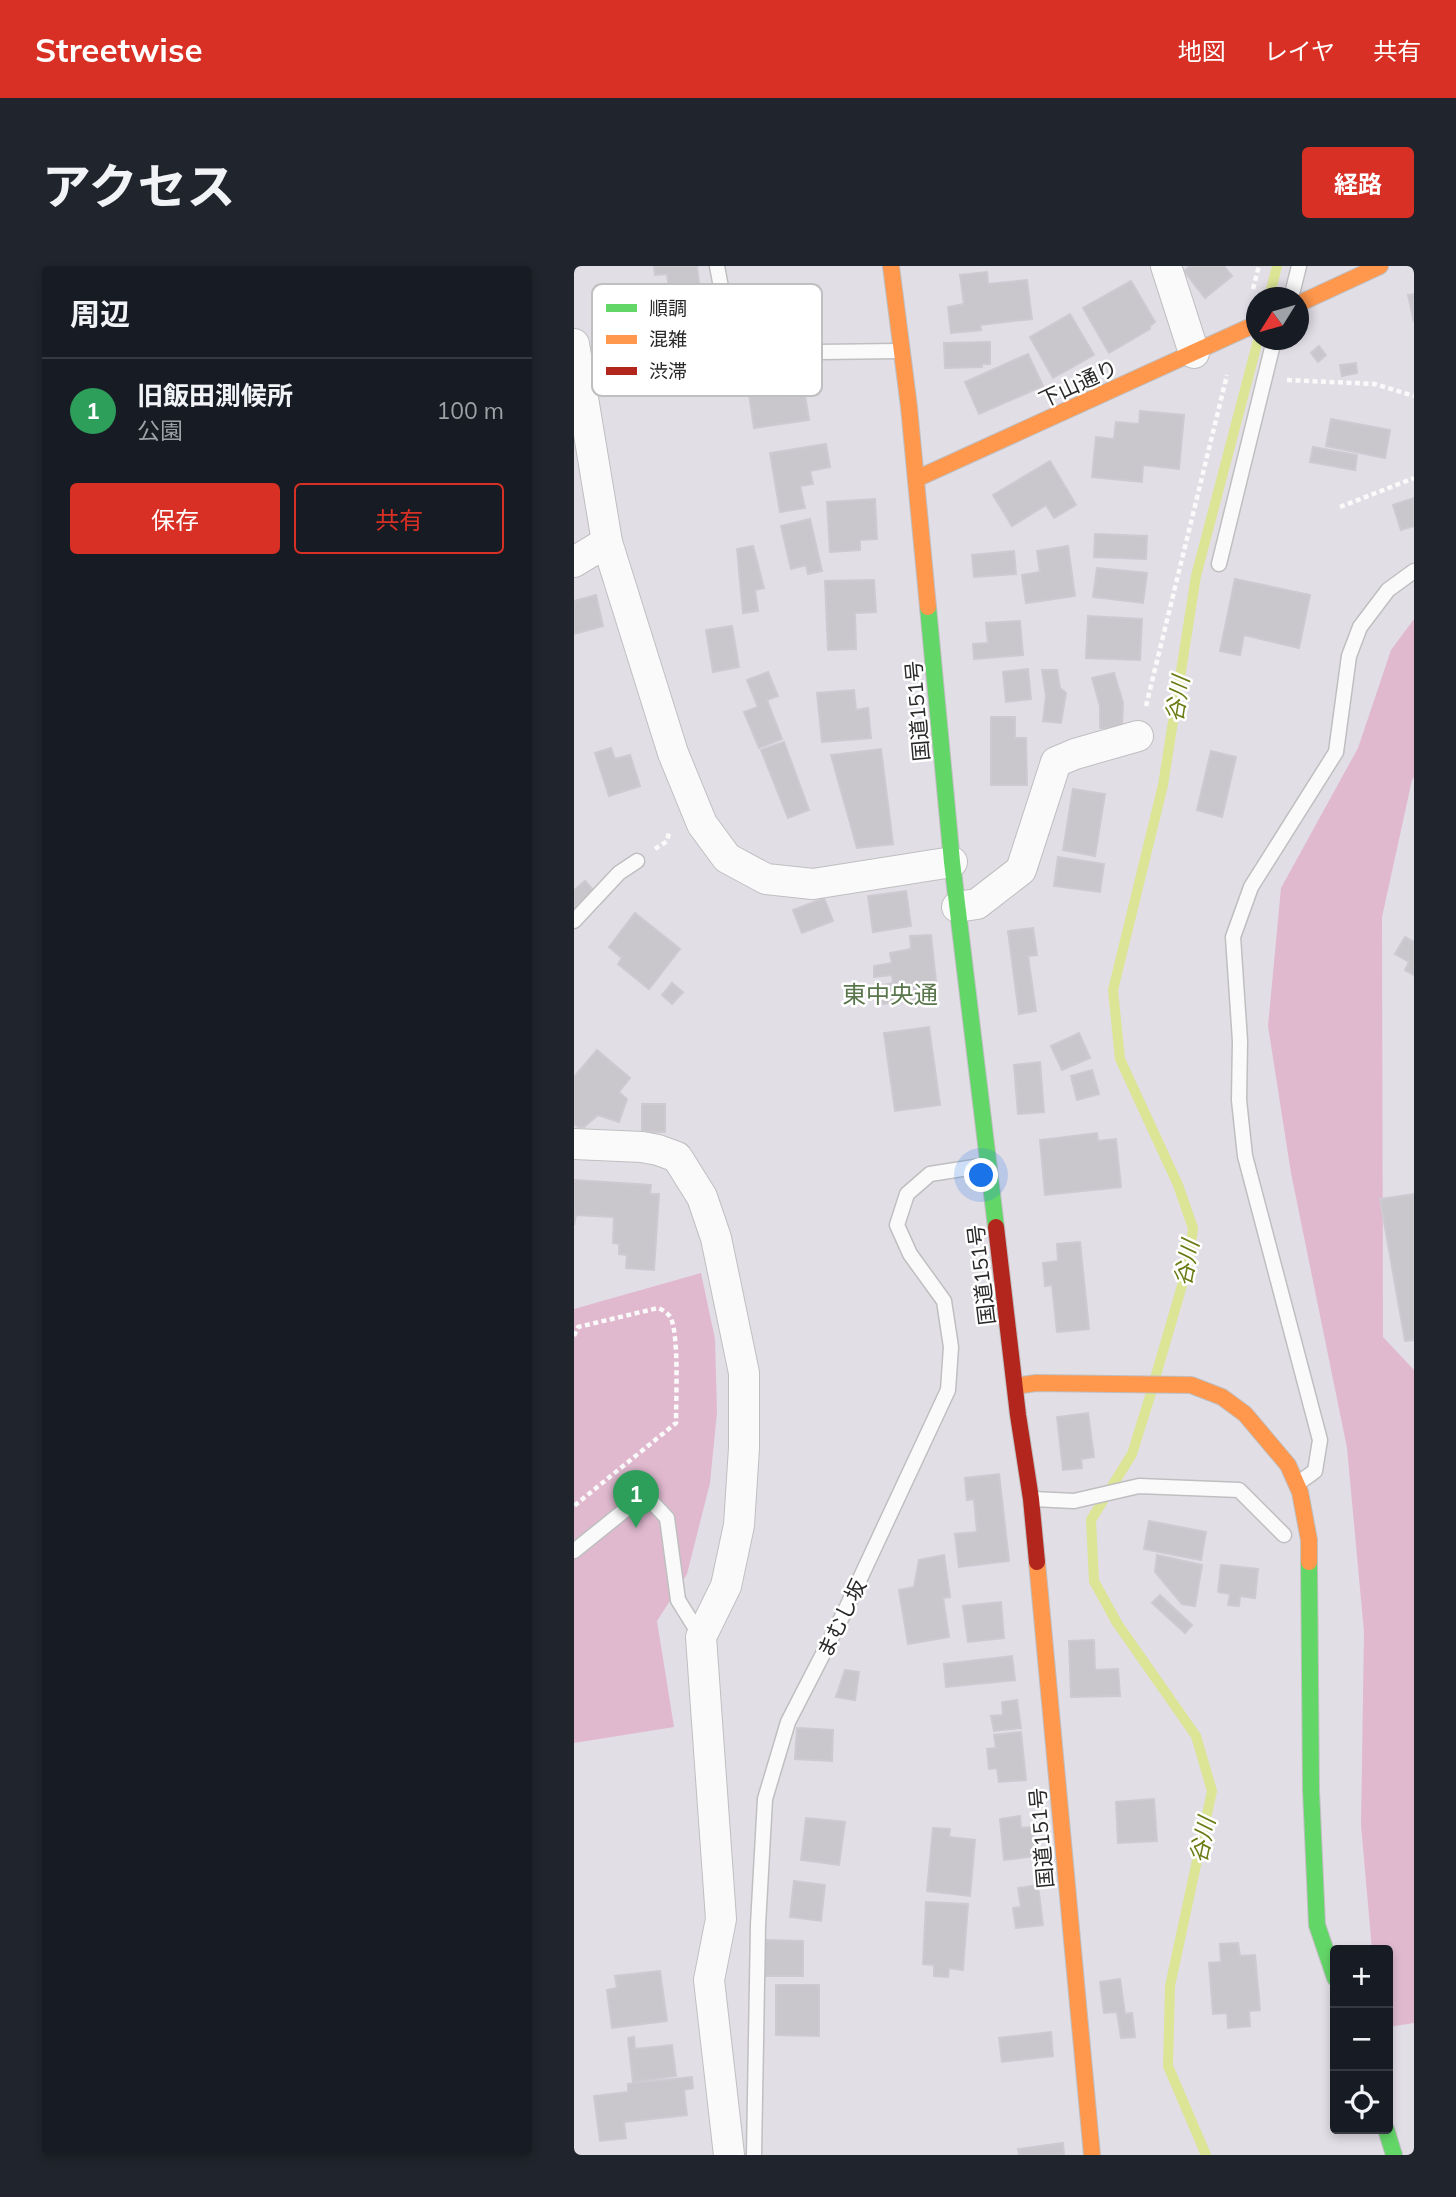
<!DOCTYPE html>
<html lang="ja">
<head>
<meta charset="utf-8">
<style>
  :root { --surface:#171b24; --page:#20242c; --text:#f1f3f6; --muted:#9ea1a6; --line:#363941; --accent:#d93025 }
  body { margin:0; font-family:Mulish,"Noto Sans JP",sans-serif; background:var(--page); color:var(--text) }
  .controls { position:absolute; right:21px; bottom:21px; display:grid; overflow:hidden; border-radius:7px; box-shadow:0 4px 10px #0003 }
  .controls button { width:63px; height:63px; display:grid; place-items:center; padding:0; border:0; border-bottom:2px solid var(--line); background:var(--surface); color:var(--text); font:35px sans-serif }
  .compass { position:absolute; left:672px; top:21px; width:63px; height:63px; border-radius:50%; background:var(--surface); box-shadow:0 4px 10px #0003; rotate:233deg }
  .you { position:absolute; left:408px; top:910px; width:24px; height:24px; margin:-18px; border:5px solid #fff; border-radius:50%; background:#1a73e8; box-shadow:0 0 0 10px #1a73e833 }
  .badge { display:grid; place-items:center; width:46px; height:46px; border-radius:50%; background:var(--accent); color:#fff; font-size:23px; font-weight:700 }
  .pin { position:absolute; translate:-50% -58px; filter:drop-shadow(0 2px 4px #0008) }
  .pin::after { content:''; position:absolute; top:37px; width:24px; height:21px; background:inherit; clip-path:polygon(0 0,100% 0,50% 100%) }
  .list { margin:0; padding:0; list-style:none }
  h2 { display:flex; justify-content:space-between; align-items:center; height:91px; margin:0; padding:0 28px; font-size:30px }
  h2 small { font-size:23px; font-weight:400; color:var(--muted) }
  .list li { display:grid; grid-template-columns:46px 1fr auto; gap:21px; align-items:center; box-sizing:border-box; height:105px; padding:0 28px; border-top:2px solid var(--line) }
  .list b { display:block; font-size:26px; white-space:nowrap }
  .list p { margin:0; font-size:23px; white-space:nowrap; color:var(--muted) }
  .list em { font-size:23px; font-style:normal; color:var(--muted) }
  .actions { display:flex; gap:14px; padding:21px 28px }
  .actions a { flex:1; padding:16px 0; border:2px solid var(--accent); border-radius:7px; text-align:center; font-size:24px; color:var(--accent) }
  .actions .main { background:var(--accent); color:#fff }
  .icon { flex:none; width:38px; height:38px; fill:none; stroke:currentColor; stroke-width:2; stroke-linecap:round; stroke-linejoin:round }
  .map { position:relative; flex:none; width:840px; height:1889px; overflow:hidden; border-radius:7px }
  header { display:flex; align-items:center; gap:42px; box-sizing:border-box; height:98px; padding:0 35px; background:var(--accent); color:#fff }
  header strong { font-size:33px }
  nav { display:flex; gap:38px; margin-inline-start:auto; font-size:24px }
  .intro { display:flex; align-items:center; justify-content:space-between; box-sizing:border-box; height:168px; padding:0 42px }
  h1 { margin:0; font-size:49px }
  .button { padding:18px 32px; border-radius:7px; background:var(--accent); color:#fff; font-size:24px; font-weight:700 }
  main { display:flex; gap:42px; padding:0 42px }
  aside { flex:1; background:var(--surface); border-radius:7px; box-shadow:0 4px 10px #0003 }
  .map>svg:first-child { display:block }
</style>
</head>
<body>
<header>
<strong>Streetwise</strong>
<nav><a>地図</a><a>レイヤ</a><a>共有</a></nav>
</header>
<div class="intro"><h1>アクセス</h1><a class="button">経路</a></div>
<main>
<aside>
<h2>周辺<small></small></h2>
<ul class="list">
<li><span class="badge" style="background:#2e9e5b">1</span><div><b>旧飯田測候所</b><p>公園</p></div><em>100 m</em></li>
</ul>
<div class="actions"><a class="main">保存</a><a>共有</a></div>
</aside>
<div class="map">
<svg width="840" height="1889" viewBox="0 0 840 1889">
  <rect width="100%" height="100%" fill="#e2dee6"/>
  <g fill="#e0b9cf">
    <path d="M 840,353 L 840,511 L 838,514 L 808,651 L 809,1071 L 840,1104 L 840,1757 L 814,1761 L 814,1684 L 798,1684 L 787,1559 L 790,1366 L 773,1182 L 717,907 L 694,760 L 707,622 L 784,482 L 817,384 Z"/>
    <path d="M 127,1007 L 141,1073 L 143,1146 L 136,1217 L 113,1308 L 83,1355 L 100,1461 L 0,1477 L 0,1043 Z"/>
  </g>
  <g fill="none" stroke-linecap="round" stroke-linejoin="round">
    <g stroke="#dce496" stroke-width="10">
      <path d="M 695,32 L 703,0"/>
      <path d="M 582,1109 L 614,999 L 619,962 L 604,919 L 546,793 L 539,724 L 589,519 L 622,310 L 684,74"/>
      <path d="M 577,1127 L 558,1188 L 517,1254 L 520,1315 L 543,1357 L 622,1470 L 638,1525 L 596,1720 L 594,1800 L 632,1889"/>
    </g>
  </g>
  <g fill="#c9c6cc" stroke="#cecad1" stroke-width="2">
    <path d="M 80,0 L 123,0 L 133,84 L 103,87 L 93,8 L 81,9 Z"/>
    <path d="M 616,0 L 650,0 L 658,10 L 631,32 L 610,5 Z"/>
    <path d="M 413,6 L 414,18 L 453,14 L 458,53 L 406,59 L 407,64 L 377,67 L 374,41 L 390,38 L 386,9 Z"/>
    <path d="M 557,15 L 581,56 L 576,60 L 576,63 L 535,87 L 509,42 Z"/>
    <path d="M 840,28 L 840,56 L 834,29 Z"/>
    <path d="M 496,48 L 520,89 L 479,112 L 456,71 Z"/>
    <path d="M 416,76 L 416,98 L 408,98 L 408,101 L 371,102 L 370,77 Z"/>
    <path d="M 745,80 L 752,89 L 744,96 L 737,87 Z"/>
    <path d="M 197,82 L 199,99 L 212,97 L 217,131 L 231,129 L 235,154 L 180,162 L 169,86 Z"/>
    <path d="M 454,88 L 469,120 L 405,148 L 391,116 Z"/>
    <path d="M 782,97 L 783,107 L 768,110 L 766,99 Z"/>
    <path d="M 566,145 L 610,149 L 605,203 L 569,199 L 568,216 L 518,211 L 522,171 L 540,173 L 542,156 L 565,158 Z"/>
    <path d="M 757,153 L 816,164 L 811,192 L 752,180 Z"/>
    <path d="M 252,178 L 256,201 L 236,205 L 239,218 L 226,220 L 231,242 L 206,246 L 196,187 Z"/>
    <path d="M 739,181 L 783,189 L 781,204 L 736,196 Z"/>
    <path d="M 476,195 L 502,239 L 480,252 L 472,239 L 438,260 L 419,229 Z"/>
    <path d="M 840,232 L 840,260 L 827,264 L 819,239 Z"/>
    <path d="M 301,233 L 303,273 L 286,274 L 286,284 L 256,286 L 253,236 Z"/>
    <path d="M 236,253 L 248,305 L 234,308 L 232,299 L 217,303 L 207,260 Z"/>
    <path d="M 521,268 L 573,270 L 572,293 L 520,291 Z"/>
    <path d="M 179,280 L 190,322 L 181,324 L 184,345 L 169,347 L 163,283 Z"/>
    <path d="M 494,280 L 501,330 L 452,337 L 448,309 L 466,306 L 463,285 Z"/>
    <path d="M 440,285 L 442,308 L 400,311 L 398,289 Z"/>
    <path d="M 523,302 L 573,307 L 569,337 L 519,331 Z"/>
    <path d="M 661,313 L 736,329 L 725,382 L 670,369 L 666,389 L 646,385 Z"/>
    <path d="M 300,314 L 302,346 L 281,347 L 282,383 L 254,384 L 251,315 Z"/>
    <path d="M 22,329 L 29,360 L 0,368 L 0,335 Z"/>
    <path d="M 514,350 L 568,353 L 566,394 L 512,392 Z"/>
    <path d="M 446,355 L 449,389 L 400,393 L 399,378 L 414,377 L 412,357 Z"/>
    <path d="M 158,360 L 165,401 L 139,406 L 132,364 Z"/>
    <path d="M 454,403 L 457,433 L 432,436 L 429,406 Z"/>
    <path d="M 468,404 L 483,404 L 486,422 L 492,427 L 487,457 L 469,455 L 472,430 Z"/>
    <path d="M 194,406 L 204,430 L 193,434 L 208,473 L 185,482 L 170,446 L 184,441 L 173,414 Z"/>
    <path d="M 540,407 L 549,437 L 548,462 L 526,462 L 526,440 L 518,412 Z"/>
    <path d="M 280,424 L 282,444 L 294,442 L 297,472 L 248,476 L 243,427 Z"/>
    <path d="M 417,451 L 441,451 L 441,472 L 452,472 L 453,519 L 417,519 Z"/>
    <path d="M 210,476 L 235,544 L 214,552 L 187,484 Z"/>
    <path d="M 37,482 L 41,493 L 56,489 L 66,520 L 35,530 L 21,487 Z"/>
    <path d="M 307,483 L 319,578 L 283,582 L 257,489 Z"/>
    <path d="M 637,485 L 662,491 L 648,551 L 623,544 Z"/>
    <path d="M 499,523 L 531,528 L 521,590 L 489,584 Z"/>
    <path d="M 484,591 L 530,598 L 526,626 L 480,620 Z"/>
    <path d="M 11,615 L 20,625 L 0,643 L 0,624 Z"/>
    <path d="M 332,625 L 337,660 L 299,666 L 294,630 Z"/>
    <path d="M 250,632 L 259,655 L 228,667 L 219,644 Z"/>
    <path d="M 61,647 L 106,683 L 75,723 L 44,698 L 48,692 L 35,681 Z"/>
    <path d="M 459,662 L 463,689 L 454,690 L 462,745 L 445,748 L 434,665 Z"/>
    <path d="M 357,669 L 364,733 L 308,738 L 304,720 L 319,717 L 318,709 L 300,711 L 300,700 L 318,697 L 316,687 L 337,683 L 336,670 Z"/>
    <path d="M 831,671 L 840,676 L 840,709 L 831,704 L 835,696 L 821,688 Z"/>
    <path d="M 98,717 L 109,726 L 98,738 L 88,729 Z"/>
    <path d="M 355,761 L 366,839 L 321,845 L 310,767 Z"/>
    <path d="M 505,767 L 516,792 L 488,804 L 477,780 Z"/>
    <path d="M 23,784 L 56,812 L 45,826 L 53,833 L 45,856 L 24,849 L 10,861 L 4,861 L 0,858 L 0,811 Z"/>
    <path d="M 466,796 L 470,846 L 444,848 L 440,799 Z"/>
    <path d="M 518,804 L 525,828 L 503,834 L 497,810 Z"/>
    <rect x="68" y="838" width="23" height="28"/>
    <path d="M 523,867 L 524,875 L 542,873 L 547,921 L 471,929 L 466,874 Z"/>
    <path d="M 0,914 L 77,919 L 76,928 L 85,928 L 80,1004 L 52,1002 L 53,989 L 45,988 L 45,978 L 39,977 L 40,951 L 2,949 L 0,959 Z"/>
    <path d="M 840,928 L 840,1074 L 831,1075 L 806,933 Z"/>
    <path d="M 506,976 L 515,1063 L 483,1066 L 478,1019 L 471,1020 L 469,997 L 484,995 L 483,978 Z"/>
    <path d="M 514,1147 L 520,1191 L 507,1193 L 508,1202 L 489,1204 L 483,1151 Z"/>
    <path d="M 425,1208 L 435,1295 L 385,1301 L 381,1268 L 403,1266 L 400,1233 L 393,1234 L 391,1212 Z"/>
    <path d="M 575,1255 L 632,1266 L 627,1294 L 570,1283 Z"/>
    <path d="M 370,1289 L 376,1331 L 369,1332 L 375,1371 L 334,1378 L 325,1324 L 340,1321 L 345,1294 Z"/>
    <path d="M 583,1289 L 628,1299 L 621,1340 L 608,1338 L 581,1306 Z"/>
    <path d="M 647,1299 L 684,1303 L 681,1332 L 666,1330 L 665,1340 L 654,1339 L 656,1328 L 644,1326 Z"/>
    <path d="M 586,1329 L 618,1359 L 611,1367 L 578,1337 Z"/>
    <path d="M 427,1336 L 430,1372 L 394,1376 L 389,1340 Z"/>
    <path d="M 520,1374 L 521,1404 L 544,1403 L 546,1430 L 497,1431 L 495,1375 Z"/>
    <path d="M 438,1390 L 441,1414 L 372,1421 L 370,1398 Z"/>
    <path d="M 271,1404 L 285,1406 L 281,1434 L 262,1431 Z"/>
    <path d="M 443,1434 L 447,1462 L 420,1465 L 417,1450 L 429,1449 L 428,1436 Z"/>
    <path d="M 223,1462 L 259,1464 L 258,1495 L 221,1493 Z"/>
    <path d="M 447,1466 L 452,1514 L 425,1516 L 423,1502 L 415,1503 L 413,1483 L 422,1482 L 420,1469 Z"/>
    <path d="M 580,1533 L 583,1575 L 544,1577 L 542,1536 Z"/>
    <path d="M 446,1550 L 447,1562 L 458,1561 L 462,1590 L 430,1594 L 426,1553 Z"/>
    <path d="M 232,1552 L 271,1556 L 265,1599 L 227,1594 Z"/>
    <path d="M 359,1562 L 376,1563 L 375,1571 L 401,1574 L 396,1630 L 353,1625 Z"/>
    <path d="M 220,1615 L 251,1619 L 247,1655 L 216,1651 Z"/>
    <path d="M 464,1619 L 469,1659 L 442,1662 L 439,1642 L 447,1641 L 444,1622 Z"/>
    <path d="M 352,1636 L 394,1638 L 389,1704 L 375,1702 L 374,1711 L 360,1710 L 360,1699 L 349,1698 Z"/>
    <path d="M 191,1674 L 229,1675 L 229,1710 L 191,1710 Z"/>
    <path d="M 664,1677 L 666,1690 L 681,1689 L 686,1744 L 675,1745 L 676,1760 L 654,1762 L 653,1747 L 639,1748 L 635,1697 L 647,1696 L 646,1678 Z"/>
    <path d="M 86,1705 L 93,1755 L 38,1762 L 33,1724 L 43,1722 L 41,1710 Z"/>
    <path d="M 546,1713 L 551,1748 L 558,1747 L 561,1771 L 547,1772 L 543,1746 L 530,1747 L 526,1716 Z"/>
    <path d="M 202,1719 L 245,1719 L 245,1770 L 202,1769 Z"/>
    <path d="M 477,1766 L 479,1790 L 428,1796 L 425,1772 Z"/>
    <path d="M 60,1771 L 61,1783 L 98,1779 L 102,1810 L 59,1816 L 54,1772 Z"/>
    <path d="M 118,1811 L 119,1822 L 110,1824 L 113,1849 L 50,1856 L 52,1872 L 26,1875 L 20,1830 L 54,1826 L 54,1818 Z"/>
    <path d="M 489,1877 L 490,1889 L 445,1889 L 444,1883 Z"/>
  </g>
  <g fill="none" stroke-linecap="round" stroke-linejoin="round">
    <defs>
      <g id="lane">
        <path d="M 143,0 L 149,32 L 162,49 L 245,86 L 326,85"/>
        <path d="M 717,32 L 725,0"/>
        <path d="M 645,298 L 700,74"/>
        <path d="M 0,655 L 45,607 L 63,595"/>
        <path d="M 723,1218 L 741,1205 L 746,1174 L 671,890 L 665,834 L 666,775 L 659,671 L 677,621 L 762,486 L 775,390 L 786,361 L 814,324 L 840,305"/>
        <path d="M 459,1233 L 500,1235 L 565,1220 L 665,1224 L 710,1269"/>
        <path d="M 0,1285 L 61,1236 L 78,1236 L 93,1252 L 104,1334 L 127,1371"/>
        <path d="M 180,1889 L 184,1659 L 191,1533 L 214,1456 L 270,1347 L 374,1124 L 377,1081 L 370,1035 L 336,988 L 323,959 L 333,928 L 356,908 L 413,899"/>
      </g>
      <g id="street">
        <path d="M 592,0 L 620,87"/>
        <path d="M 0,78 L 33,276 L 99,487 L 128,558 L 153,592 L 192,613 L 239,618 L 378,596"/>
        <path d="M 0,296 L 33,276"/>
        <path d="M 383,641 L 403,638 L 447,604 L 482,496 L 501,488 L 564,470"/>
        <path d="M 0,878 L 68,881 L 84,884 L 103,891 L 128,931 L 142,972 L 170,1107 L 170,1182 L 165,1259 L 152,1320 L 127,1371 L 147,1653 L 135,1714 L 155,1889"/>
      </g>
      <g id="fast">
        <path d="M 354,341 L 378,596 L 422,961"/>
        <path d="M 735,1296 L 737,1524 L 743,1659 L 761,1712"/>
        <path d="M 812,1863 L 820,1889"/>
      </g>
      <g id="slow">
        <path d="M 317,0 L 335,141 L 354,341"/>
        <path d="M 724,38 L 806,0"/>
        <path d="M 342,213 L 682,58"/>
        <path d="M 441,1120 L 462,1117 L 617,1119 L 648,1131 L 671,1148 L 714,1199 L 726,1226 L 735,1274 L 735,1296"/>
        <path d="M 463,1296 L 518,1889"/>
      </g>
      <path id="jam" d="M 422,961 L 444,1149 L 457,1233 L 463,1296"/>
    </defs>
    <use href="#lane" stroke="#bfbfc0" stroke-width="17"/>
    <use href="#street" stroke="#bfbfc0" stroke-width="32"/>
    <use href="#fast" stroke="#bfbfc0" stroke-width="18"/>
    <use href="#slow" stroke="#bfbfc0" stroke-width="18"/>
    <use href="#jam" stroke="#bfbfc0" stroke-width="18"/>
    <g stroke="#fbfafb" stroke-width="4.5" stroke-dasharray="5 3.5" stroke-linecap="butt">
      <path d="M 679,23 L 685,0"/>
      <path d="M 713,114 L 801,118 L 840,130"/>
      <path d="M 766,241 L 840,212"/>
      <path d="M 572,440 L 653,109"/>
      <path d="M 81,583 L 93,575 L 95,567"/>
      <path d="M 0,1070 L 4,1061 L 84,1042 C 89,1044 94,1047 97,1052 C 105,1072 102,1132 102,1157 L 0,1240"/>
    </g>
    <use href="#lane" stroke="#fbfafb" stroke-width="14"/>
    <use href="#street" stroke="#fbfafb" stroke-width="30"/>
    <use href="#fast" stroke="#63d668" stroke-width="16"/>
    <use href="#slow" stroke="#ff974d" stroke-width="16"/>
    <use href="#jam" stroke="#b3261e" stroke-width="16"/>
  </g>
  <g text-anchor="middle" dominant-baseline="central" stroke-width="5" stroke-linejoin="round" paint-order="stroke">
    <g font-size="21" fill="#292929" stroke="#fff">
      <text transform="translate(504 117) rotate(-25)">下山通り</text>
      <text transform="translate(343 445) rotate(-95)">国道151号</text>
      <text transform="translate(407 1009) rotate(-97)">国道151号</text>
      <text transform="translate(267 1352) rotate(-64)">まむし坂</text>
      <text transform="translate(467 1572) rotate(-95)">国道151号</text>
    </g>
    <g font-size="23" font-style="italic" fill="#697d14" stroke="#fff">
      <text transform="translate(603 433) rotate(-81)">谷川</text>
      <text transform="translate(612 997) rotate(-79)">谷川</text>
      <text transform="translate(628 1574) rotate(-78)">谷川</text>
    </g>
    <g font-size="24" fill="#5a764c" stroke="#fff">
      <text x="316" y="728">東中央通</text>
    </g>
  </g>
  <rect x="18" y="18" width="230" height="112" rx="10" fill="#fff" stroke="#bfbfbf" stroke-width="2"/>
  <rect x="32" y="38" width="31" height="8" fill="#63d668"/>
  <rect x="32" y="69" width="31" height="9" fill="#ff974d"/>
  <rect x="32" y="101" width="31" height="8" fill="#b3261e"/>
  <g font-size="19" fill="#292929">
    <text x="75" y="49">順調</text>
    <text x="75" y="80">混雑</text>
    <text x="75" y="112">渋滞</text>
  </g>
</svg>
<div class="controls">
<button>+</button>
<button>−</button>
<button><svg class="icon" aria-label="locate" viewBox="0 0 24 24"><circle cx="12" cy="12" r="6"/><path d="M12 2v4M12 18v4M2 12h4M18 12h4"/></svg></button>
</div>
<svg class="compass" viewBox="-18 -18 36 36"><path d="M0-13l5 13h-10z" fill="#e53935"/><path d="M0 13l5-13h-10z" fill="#9ea1a6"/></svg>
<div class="you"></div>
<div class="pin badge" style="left:62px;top:1262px;background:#2e9e5b">1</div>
</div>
</main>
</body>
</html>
